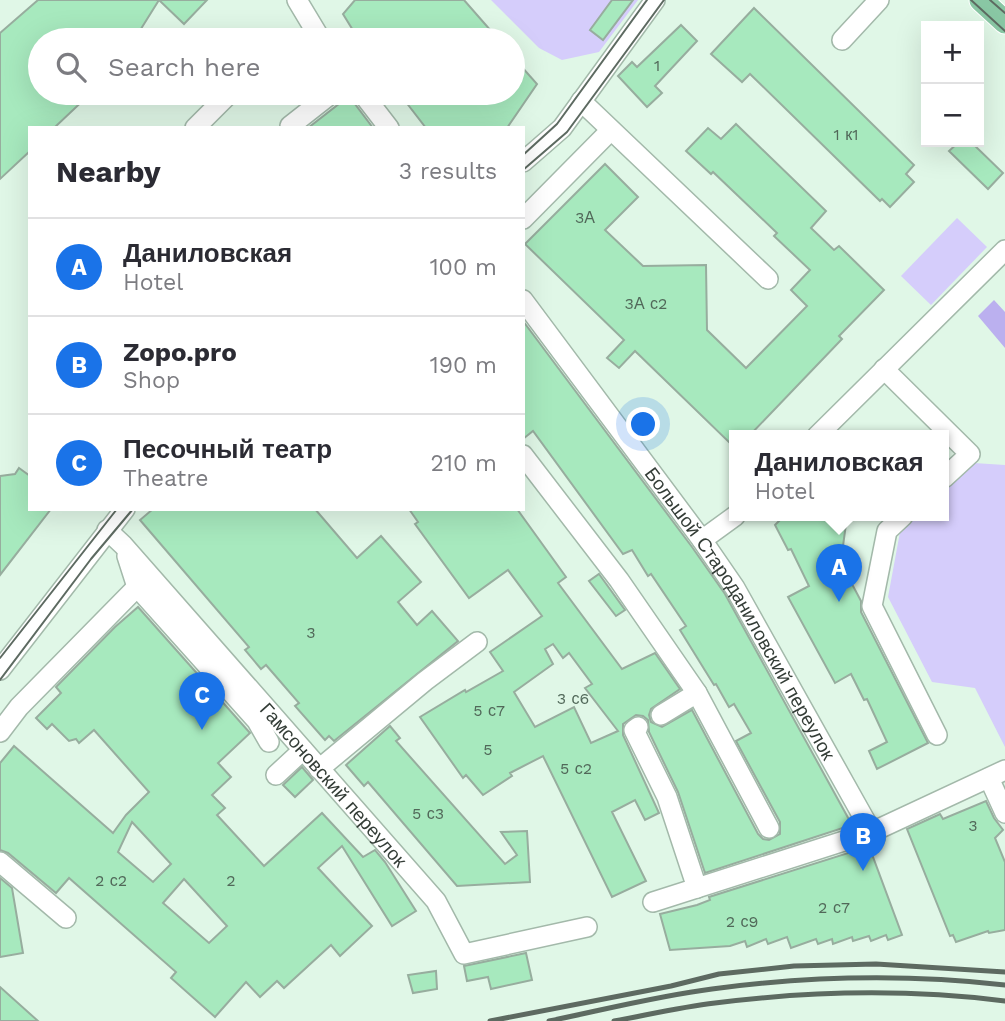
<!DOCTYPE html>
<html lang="en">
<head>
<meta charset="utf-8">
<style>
  :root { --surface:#fff; --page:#f7f7f7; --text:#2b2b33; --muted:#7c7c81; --line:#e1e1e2; --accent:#1a73e8 }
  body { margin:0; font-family:"Work Sans",sans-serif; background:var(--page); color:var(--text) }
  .controls { position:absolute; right:21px; top:21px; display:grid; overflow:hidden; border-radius:0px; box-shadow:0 7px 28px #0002 }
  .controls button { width:63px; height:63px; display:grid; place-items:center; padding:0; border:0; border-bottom:2px solid var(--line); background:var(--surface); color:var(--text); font:35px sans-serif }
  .you { position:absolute; left:644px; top:425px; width:24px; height:24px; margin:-18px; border:5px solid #fff; border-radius:50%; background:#1a73e8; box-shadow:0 0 0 10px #1a73e833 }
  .badge { display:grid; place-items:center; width:46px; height:46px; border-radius:50%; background:var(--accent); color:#fff; font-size:23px; font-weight:700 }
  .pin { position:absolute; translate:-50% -58px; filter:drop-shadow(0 2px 4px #0008) }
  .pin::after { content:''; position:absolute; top:37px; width:24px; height:21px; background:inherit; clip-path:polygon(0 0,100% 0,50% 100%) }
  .popup { position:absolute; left:729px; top:430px; width:220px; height:91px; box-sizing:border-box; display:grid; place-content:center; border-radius:0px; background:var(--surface); filter:drop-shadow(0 2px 5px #0005); font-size:23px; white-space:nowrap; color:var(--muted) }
  .popup b { font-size:26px; color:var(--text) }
  .popup::after { content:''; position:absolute; left:50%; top:100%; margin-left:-14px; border:14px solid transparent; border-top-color:var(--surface) }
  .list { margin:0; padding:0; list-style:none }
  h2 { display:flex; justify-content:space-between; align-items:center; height:91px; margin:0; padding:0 28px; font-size:30px }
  h2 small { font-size:23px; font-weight:400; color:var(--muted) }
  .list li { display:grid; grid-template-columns:46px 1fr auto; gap:21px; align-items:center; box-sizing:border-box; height:98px; padding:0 28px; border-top:2px solid var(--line) }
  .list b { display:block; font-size:26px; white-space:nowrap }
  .list p { margin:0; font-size:23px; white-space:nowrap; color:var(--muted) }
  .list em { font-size:23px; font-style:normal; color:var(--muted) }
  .icon { flex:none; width:38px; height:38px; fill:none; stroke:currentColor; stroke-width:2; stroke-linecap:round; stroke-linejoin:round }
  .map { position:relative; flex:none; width:1005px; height:1021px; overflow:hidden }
  .search { position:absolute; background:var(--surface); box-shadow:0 7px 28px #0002; left:28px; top:28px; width:497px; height:77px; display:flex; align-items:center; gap:18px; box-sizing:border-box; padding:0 24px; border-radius:38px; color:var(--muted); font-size:26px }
  .panel { position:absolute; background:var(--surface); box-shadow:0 7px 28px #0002; left:28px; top:126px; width:497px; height:385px; border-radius:0px }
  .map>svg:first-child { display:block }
</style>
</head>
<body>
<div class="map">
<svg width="1005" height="1021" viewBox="0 0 1005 1021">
  <rect width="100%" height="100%" fill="#e0f7e7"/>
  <g fill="#d5cdfb">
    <path d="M 491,0 L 638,0 L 599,52 L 562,60 L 539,48 Z"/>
    <path d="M 957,218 L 987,247 L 931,305 L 901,276 Z"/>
    <path d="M 974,463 L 1005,465 L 1005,747 L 975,688 L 932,682 L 888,597 L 900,532 L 917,516 L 944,516 L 944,491 Z"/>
  </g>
  <path fill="#bbb0ef" d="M 994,300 L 1005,312 L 1005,348 L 978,316 Z"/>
  <g fill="#a7e9be" stroke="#97ad9e" stroke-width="2" fill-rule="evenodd">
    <path d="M 38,0 L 207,0 L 184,24 L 159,0 L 134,40 L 40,40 L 40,93 L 91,93 L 54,128 L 30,128 L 30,151 L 0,179 L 0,33 Z"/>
    <path d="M 355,0 L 464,0 L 499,40 L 359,40 L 343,14 Z"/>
    <path d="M 612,0 L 633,0 L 603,40 L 590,30 Z"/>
    <path d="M 754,8 L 914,165 L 906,174 L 914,182 L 890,207 L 882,199 L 880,201 L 750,74 L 742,82 L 711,54 Z"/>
    <path d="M 681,25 L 697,41 L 655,86 L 662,93 L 647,107 L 618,76 L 632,62 L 637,67 Z"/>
    <path d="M 513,57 L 537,84 L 507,128 L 426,128 L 399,93 L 513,93 Z"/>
    <path d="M 346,93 L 350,93 L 352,100 L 373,128 L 308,128 L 340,103 Z"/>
    <path d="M 736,124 L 826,211 L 811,228 L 834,250 L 839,246 L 884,290 L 839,336 L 842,339 L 749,436 L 734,436 L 734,447 L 635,351 L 619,368 L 607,358 L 624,340 L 525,244 L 605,164 L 638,197 L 605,230 L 643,266 L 706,265 L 707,330 L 746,368 L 807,306 L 791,290 L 810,270 L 774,236 L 777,233 L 713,172 L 711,174 L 686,151 L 708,128 L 721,139 Z"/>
    <path d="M 959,142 L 971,142 L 1003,173 L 988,189 L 949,151 Z"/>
    <path d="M 523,321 L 692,547 L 725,594 L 852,825 L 705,873 L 678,792 L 649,732 L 648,720 L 643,716 L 636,715 L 623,724 L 623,735 L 659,813 L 645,820 L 635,800 L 612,812 L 646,881 L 612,897 L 543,756 L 510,773 L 512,776 L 483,795 L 466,775 L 463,778 L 420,717 L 465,690 L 466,692 L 503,671 L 490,652 L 542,616 L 508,570 L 469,598 L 415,524 L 418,522 L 409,509 L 517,509 L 566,577 L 558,583 L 622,669 L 655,653 L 680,689 L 651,709 L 649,715 L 651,722 L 662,727 L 692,710 L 758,834 L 763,839 L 769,840 L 780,834 L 780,822 L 736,741 L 751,733 L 734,704 L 729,707 L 716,684 L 714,685 L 680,630 L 686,626 L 651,574 L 648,576 L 632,550 L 623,554 L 533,431 L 523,439 ZM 553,644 L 563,658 L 569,653 L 592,684 L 585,688 L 618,731 L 591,743 L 574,707 L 535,727 L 514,692 L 553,664 L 545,649 Z"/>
    <path d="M 19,468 L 30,476 L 30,509 L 51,509 L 0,575 L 0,476 L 15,474 Z"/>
    <path d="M 153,509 L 315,509 L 357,558 L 381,536 L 421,582 L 398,602 L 417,625 L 432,611 L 458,641 L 334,741 L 329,736 L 325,740 L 295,706 L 299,703 L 266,665 L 261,669 L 245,650 L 249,647 L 140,520 Z"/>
    <path d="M 784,516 L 839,516 L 846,524 L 843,546 L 835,552 L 861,601 L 861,612 L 928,743 L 877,769 L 869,751 L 887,742 L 867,699 L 864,700 L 851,674 L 835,683 L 788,597 L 809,586 L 791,549 L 788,550 L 775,525 Z"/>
    <path d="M 599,574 L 625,610 L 616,616 L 589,581 Z"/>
    <path d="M 138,607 L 250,733 L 218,763 L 231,777 L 212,795 L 225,808 L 217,815 L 264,866 L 322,813 L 363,857 L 375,850 L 385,862 L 416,911 L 392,926 L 342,846 L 318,868 L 372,926 L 340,956 L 331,945 L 284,988 L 277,981 L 260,997 L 246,982 L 215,1017 L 171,978 L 176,972 L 69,878 L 56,893 L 8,853 L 0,850 L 0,763 L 14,746 L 113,833 L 126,815 L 149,792 L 94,730 L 79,743 L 76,739 L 69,741 L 52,724 L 47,729 L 36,718 L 61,693 L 56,687 L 115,627 ZM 132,822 L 171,864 L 153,882 L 118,852 ZM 184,879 L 227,926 L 209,943 L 163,903 Z"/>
    <path d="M 390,726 L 400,738 L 396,741 L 505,864 L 517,855 L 501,832 L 527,831 L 530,882 L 457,886 L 368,782 L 364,786 L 346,765 Z"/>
    <path d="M 302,767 L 313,780 L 295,797 L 283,785 Z"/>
    <path d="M 986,801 L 994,818 L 1003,830 L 995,838 L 1005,862 L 1005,930 L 989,933 L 988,931 L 956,942 L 953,935 L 950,936 L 907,829 L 938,815 L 940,814 L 943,819 Z"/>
    <path d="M 867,847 L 870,849 L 902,935 L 888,940 L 886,935 L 871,941 L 869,936 L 853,941 L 852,937 L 833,944 L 832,939 L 818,944 L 816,939 L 791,948 L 787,937 L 768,944 L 766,939 L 747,947 L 745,941 L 730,946 L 670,950 L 660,914 L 697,905 L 710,900 L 709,897 Z"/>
    <path d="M 0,878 L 12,888 L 23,953 L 0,957 Z"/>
    <path d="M 526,953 L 532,980 L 491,989 L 488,977 L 467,981 L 464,966 Z"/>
    <path d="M 436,971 L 437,989 L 413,993 L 408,975 Z"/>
    <path d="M 0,987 L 38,1021 L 0,1021 Z"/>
  </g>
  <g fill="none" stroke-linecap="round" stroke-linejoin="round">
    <defs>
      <g id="minor">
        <path d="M 297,0 L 321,40"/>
        <path d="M 842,40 L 879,0"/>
        <path d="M 362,93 L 389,128"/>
        <path d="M 581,101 L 768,279"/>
        <path d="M 290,126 L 332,93"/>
        <path d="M 195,128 L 230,93"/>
        <path d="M 523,162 L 562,128 L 655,0"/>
        <path d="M 523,219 L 611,130"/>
        <path id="s1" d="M 523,300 L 702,540 L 735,588 L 875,838"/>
        <path d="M 884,369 L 970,454 L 944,478"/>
        <path d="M 817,436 L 1005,250"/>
        <path d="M 523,455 L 619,580 L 697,693 L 769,828"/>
        <path d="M 903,516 L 887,531 L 872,606 L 937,735"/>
        <path id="s2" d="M 107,530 L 123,545 L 436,901 L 464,954 L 587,927"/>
        <path d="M 702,540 L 735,516"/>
        <path d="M 127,556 L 137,587 L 257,721 L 269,742"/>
        <path d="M 0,670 L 125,509"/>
        <path d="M 661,715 L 697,693"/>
        <path d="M 638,727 L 634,730 L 667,797 L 697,888"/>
        <path d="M 0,732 L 19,707 L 137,587"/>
        <path d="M 319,769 L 425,681 L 477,642"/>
        <path d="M 276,775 L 303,750"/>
        <path d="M 989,778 L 1005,813"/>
        <path d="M 0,862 L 66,918"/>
        <path d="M 653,902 L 872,832 L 1005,770"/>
      </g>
      <path id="major" d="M 981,0 L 1005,22"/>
    </defs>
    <use href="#minor" stroke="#a3b9aa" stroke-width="22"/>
    <use href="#major" stroke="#fff" stroke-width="25"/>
    <use href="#minor" stroke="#fff" stroke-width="19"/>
    <use href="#major" stroke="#89c7a4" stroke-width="23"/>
    <g stroke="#5d6a61" stroke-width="2">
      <path d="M 971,0 L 1005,31"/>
      <path d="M 990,0 L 1005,13"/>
      <path d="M 523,155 L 557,124 L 647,0"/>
      <path d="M 523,170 L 567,132 L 664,0"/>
      <path d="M 0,658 L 117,509"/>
      <path d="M 0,680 L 91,559 L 133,509"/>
    </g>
    <g stroke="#5d6a61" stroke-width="5">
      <path d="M 490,1021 L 671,986 L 719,974 L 794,966 L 876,964 L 1005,972"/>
      <path d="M 549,1021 C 603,1010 657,996 712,989 C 809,976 908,974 1005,985"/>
      <path d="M 614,1021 C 647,1015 681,1007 715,1003 C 810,991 909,989 1005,1001"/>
    </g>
  </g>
  <g text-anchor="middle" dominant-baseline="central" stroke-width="6" stroke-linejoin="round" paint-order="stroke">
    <g font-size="16" fill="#516859">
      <text x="657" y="65">1</text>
      <text x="846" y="134">1 к1</text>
      <text x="585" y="217">3А</text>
      <text x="646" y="303">3А с2</text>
      <text x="311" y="632">3</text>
      <text x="573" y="698">3 с6</text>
      <text x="489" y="710">5 с7</text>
      <text x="488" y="749">5</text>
      <text x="576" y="768">5 с2</text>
      <text x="428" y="813">5 с3</text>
      <text x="973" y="825">3</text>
      <text x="111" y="880">2 с2</text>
      <text x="231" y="880">2</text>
      <text x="834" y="907">2 с7</text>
      <text x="742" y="921">2 с9</text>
    </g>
    <g font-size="19" fill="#343d37" stroke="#fafffb">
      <text stroke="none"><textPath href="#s1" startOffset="382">Большой Староданиловский переулок</textPath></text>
      <text stroke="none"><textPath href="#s2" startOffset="341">Гамсоновский переулок</textPath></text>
    </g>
  </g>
</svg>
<div class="controls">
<button>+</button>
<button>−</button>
</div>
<div class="you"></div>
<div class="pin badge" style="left:839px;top:602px">A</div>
<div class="popup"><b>Даниловская</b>Hotel</div>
<div class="pin badge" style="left:863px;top:871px">B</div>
<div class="pin badge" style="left:202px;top:730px">C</div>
<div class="search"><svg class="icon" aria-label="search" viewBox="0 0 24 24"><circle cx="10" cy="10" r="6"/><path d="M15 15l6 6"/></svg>Search here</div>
<section class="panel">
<h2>Nearby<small>3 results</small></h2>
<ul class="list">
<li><span class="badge">A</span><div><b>Даниловская</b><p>Hotel</p></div><em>100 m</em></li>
<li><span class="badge">B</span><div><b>Zopo.pro</b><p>Shop</p></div><em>190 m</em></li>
<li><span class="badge">C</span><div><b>Песочный театр</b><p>Theatre</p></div><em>210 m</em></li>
</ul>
</section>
</div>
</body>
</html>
